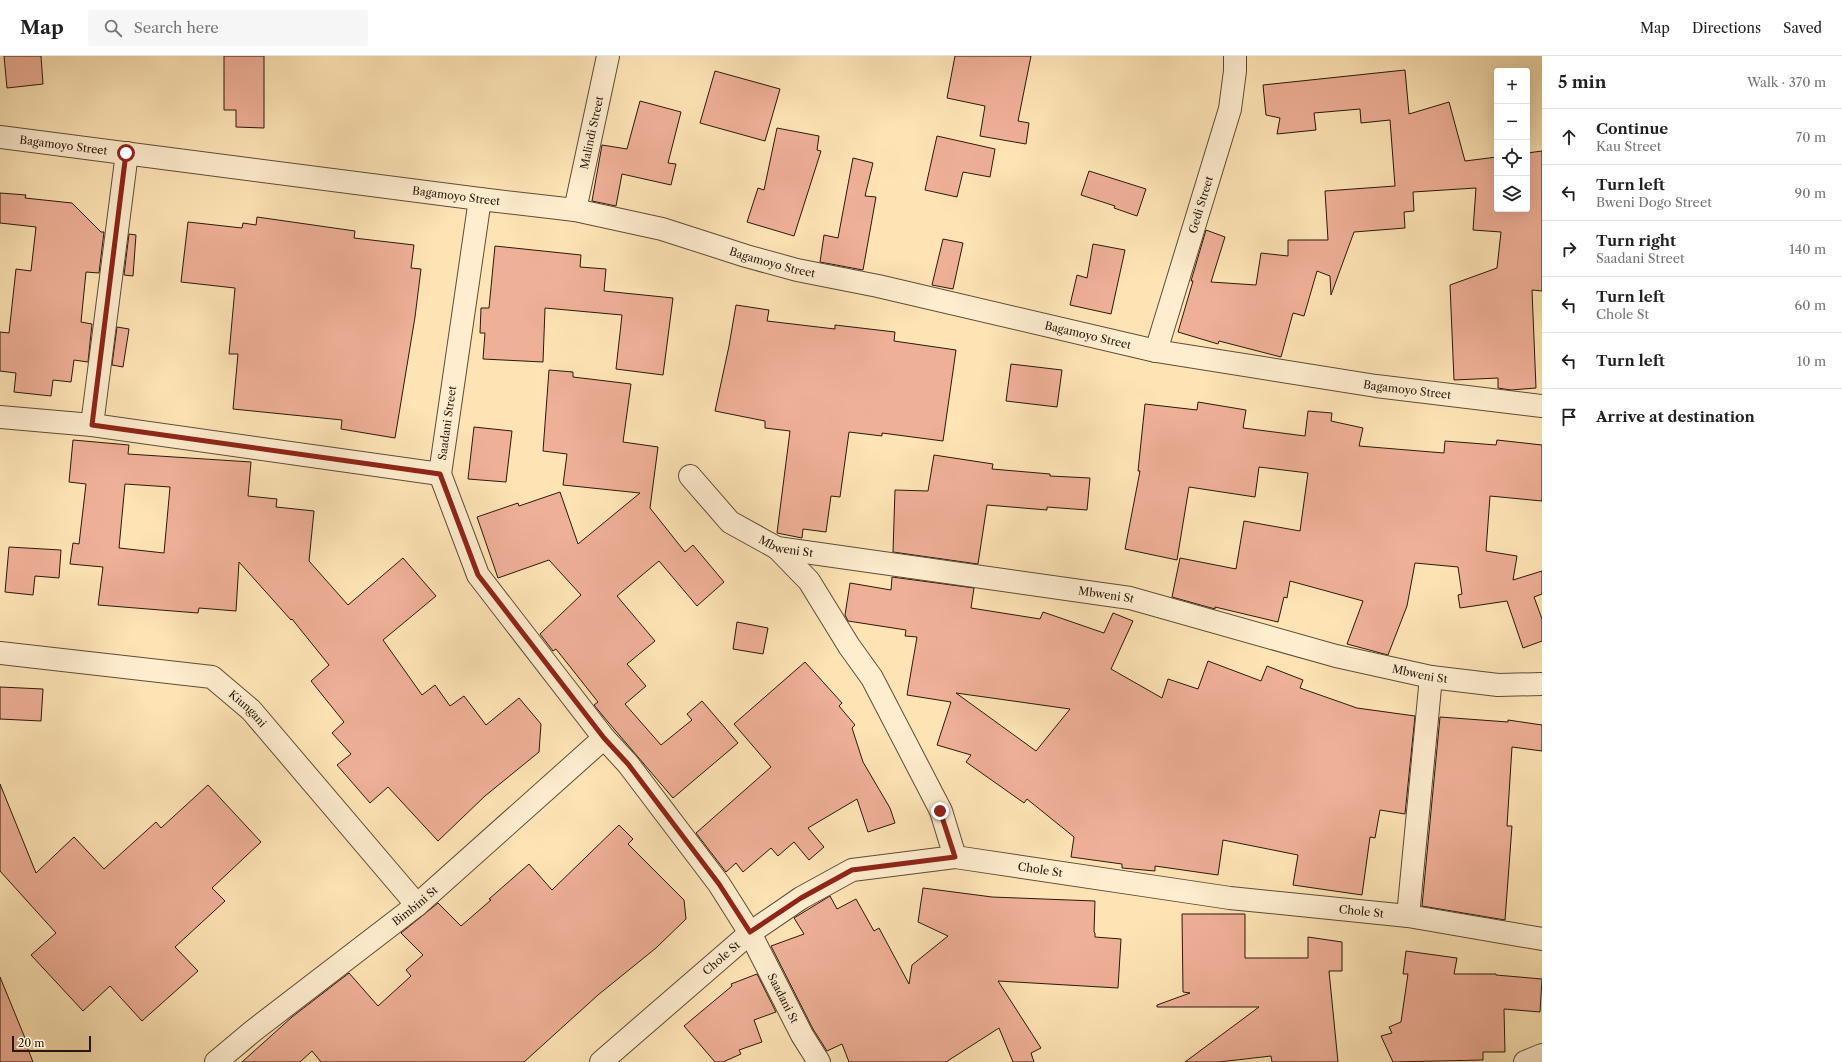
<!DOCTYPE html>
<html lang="en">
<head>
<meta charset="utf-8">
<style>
  :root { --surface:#fff; --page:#f6f6f6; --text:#202124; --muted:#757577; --line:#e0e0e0 }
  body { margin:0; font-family:"Libre Caslon Text",serif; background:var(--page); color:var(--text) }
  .controls { position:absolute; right:12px; top:12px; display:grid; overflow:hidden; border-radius:4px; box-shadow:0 4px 16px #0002 }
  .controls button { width:36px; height:36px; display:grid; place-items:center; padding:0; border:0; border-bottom:1px solid var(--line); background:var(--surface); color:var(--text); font:20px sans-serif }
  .scale { position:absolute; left:12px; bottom:10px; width:79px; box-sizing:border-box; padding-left:4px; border:2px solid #28190c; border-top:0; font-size:11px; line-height:14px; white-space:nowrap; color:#28190c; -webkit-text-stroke:3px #feedcf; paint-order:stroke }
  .stop { position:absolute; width:12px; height:12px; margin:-9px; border:3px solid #8f2418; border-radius:50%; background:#fff }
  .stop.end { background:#8f2418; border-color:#fff; box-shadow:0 1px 4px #0008 }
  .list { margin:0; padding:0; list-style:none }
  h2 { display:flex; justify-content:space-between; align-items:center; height:52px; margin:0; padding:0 16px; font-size:17px }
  h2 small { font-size:13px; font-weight:400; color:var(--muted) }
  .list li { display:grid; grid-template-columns:26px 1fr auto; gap:12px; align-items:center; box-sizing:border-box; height:56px; padding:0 16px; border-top:1px solid var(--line) }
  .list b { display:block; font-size:15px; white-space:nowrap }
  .list p { margin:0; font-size:13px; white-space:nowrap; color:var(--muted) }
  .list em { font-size:13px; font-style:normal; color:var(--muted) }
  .icon { flex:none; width:22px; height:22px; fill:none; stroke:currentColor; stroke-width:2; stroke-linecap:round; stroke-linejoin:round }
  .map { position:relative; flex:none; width:1542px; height:1006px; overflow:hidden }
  header { display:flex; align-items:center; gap:24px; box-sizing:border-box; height:56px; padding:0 20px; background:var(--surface); border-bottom:1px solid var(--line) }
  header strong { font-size:19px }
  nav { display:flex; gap:22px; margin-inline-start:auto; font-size:14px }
  .search { width:280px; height:36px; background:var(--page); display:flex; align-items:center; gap:10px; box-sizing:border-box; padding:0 14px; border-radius:4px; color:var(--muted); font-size:15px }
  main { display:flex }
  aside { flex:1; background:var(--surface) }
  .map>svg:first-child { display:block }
</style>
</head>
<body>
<header>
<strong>Map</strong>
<div class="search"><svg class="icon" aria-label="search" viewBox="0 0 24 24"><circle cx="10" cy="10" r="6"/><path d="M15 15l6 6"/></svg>Search here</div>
<nav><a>Map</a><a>Directions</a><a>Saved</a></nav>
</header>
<main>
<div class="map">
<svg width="1542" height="1006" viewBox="0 0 1542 1006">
  <rect width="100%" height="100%" fill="#fee4b5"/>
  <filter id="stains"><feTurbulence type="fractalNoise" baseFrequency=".005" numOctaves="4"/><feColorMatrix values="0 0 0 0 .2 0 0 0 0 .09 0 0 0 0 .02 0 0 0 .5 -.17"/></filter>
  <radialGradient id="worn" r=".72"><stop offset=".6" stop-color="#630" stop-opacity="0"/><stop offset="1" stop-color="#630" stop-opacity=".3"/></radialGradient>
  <g fill="#efb098" stroke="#28190c" fill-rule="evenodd">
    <path d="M 4,0 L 41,0 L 43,28 L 7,32 Z"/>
    <path d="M 224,0 L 264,0 L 264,72 L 236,71 L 236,54 L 224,54 Z"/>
    <path d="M 955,0 L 1031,0 L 1018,65 L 1029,67 L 1026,88 L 980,80 L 985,50 L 947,42 Z"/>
    <path d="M 1405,14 L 1409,58 L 1449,46 L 1465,105 L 1497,101 L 1497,153 L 1527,153 L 1527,97 L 1542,95 L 1542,235 L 1532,234 L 1536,332 L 1511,334 L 1498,332 L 1498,322 L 1454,324 L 1450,229 L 1497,212 L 1501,176 L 1473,174 L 1476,132 L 1413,136 L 1414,155 L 1404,156 L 1405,172 L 1354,176 L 1331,239 L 1330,220 L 1317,215 L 1304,260 L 1293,257 L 1281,301 L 1219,285 L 1218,288 L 1178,276 L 1193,225 L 1191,225 L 1206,174 L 1225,181 L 1211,226 L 1256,229 L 1261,197 L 1288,200 L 1288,184 L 1328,184 L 1325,135 L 1395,130 L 1390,64 L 1361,67 L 1360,53 L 1314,57 L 1316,74 L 1277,78 L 1280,62 L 1266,59 L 1263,29 Z"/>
    <path d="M 715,15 L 780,33 L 765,85 L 700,67 Z"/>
    <path d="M 640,45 L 681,56 L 668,107 L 676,108 L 671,129 L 622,118 L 616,150 L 592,145 L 602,89 L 627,93 Z"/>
    <path d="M 777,72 L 819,80 L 817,94 L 821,95 L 794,180 L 747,166 L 758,132 L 764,134 Z"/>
    <path d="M 937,80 L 995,93 L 990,121 L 963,116 L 957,141 L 925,134 Z"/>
    <path d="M 853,102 L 873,107 L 865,140 L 876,141 L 863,214 L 820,206 L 824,179 L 838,182 Z"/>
    <path d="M 1089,115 L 1146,133 L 1137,160 L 1114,152 L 1115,150 L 1081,139 Z"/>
    <path d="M 0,137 L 26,139 L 25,142 L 72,147 L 101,176 L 104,176 L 99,217 L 86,216 L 81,266 L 92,268 L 88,306 L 74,304 L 71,326 L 53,324 L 51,340 L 14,336 L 16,317 L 0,315 L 0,276 L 9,277 L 16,213 L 31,215 L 36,171 L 0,167 Z"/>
    <path d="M 257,161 L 355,175 L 354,182 L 414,189 L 411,212 L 421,213 L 415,261 L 395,382 L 341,373 L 342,364 L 233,353 L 238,298 L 229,298 L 235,232 L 181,226 L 188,166 L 242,172 L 243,167 L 256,169 Z"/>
    <path d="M 129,178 L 136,179 L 133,220 L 124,219 Z"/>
    <path d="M 943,183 L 963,187 L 953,233 L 932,229 Z"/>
    <path d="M 1093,188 L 1125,194 L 1111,258 L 1070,249 L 1077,219 L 1087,222 Z"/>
    <path d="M 495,190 L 581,199 L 580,211 L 606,213 L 604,235 L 673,242 L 663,319 L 616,313 L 622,259 L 545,252 L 543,306 L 483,303 L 485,277 L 480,277 L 481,252 L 489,252 Z"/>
    <path d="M 736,249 L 769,254 L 767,265 L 835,273 L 835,269 L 895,276 L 894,285 L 956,294 L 943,385 L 882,377 L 882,380 L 849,376 L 840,441 L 831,440 L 826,476 L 803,473 L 802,482 L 777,477 L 790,375 L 765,372 L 765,365 L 715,355 L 729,290 Z"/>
    <path d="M 117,271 L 129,273 L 123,311 L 112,309 Z"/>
    <path d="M 1011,308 L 1062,314 L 1057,351 L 1006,345 Z"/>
    <path d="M 549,314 L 573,316 L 573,321 L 631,328 L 623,386 L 658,391 L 650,452 L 685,496 L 693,489 L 724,526 L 697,550 L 659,505 L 617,540 L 655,585 L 627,608 L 646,630 L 625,648 L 661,689 L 692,664 L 687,658 L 702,645 L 738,687 L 673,742 L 603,660 L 594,649 L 598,646 L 556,593 L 553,595 L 540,578 L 581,539 L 549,504 L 498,522 L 477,461 L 518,447 L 519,450 L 560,436 L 578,488 L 640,437 L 563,429 L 567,398 L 543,395 Z"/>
    <path d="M 1198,346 L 1246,354 L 1243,372 L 1305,380 L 1308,355 L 1332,357 L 1331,365 L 1363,372 L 1359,390 L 1444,397 L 1445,385 L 1496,389 L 1497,384 L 1542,389 L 1542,445 L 1490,440 L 1486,495 L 1517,500 L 1513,524 L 1542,515 L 1542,538 L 1534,541 L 1542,563 L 1542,585 L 1523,592 L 1507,545 L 1460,552 L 1458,539 L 1462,538 L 1458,511 L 1415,507 L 1407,550 L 1388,599 L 1347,588 L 1363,545 L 1290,525 L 1287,542 L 1284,541 L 1278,566 L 1215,551 L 1215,553 L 1172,541 L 1180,502 L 1236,513 L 1244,465 L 1300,475 L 1308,417 L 1259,411 L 1255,441 L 1189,431 L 1177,504 L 1125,493 L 1140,415 L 1138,415 L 1145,348 L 1197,354 Z"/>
    <path d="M 474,371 L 512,375 L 506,426 L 468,423 Z"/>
    <path d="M 73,384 L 129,389 L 128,398 L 251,406 L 248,440 L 277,443 L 276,451 L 314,455 L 309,505 L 348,549 L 403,502 L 436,540 L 383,584 L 422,639 L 435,629 L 450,650 L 464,640 L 486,669 L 519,642 L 541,668 L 539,696 L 485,740 L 438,785 L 388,731 L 370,747 L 337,709 L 351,698 L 332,677 L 344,666 L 311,625 L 329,609 L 292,563 L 291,564 L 239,506 L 236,555 L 199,552 L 198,557 L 98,549 L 103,511 L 70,508 L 73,487 L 79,488 L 86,428 L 69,426 ZM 125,428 L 170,431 L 164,497 L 119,492 Z"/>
    <path d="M 934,399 L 993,408 L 992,413 L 1050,418 L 1050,420 L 1090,422 L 1087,454 L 1047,451 L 1047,454 L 987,449 L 978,508 L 893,496 L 895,434 L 928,435 Z"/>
    <path d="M 9,491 L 61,494 L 59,522 L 35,520 L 33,539 L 5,536 Z"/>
    <path d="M 892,521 L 974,532 L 971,552 L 1040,563 L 1043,556 L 1104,577 L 1113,557 L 1133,565 L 1111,613 L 1162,642 L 1168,623 L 1198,633 L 1208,605 L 1261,625 L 1267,610 L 1303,624 L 1300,632 L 1357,652 L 1415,660 L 1405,758 L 1380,754 L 1375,782 L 1370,781 L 1362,839 L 1293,829 L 1298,799 L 1223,784 L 1218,819 L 1155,810 L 1155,815 L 1122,812 L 1122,808 L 1071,801 L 1074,781 L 1027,743 L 1024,747 L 966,706 L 971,699 L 937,689 L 951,646 L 907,639 L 917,581 L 905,580 L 906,574 L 848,565 L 845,559 L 850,527 L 891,534 ZM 956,637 L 1070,653 L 1036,695 Z"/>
    <path d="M 737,566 L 768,572 L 763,598 L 733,593 Z"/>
    <path d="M 805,606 L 842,647 L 839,650 L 855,669 L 852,672 L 863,706 L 890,752 L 895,767 L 868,776 L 857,743 L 808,772 L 824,791 L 809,804 L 794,786 L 778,800 L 771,792 L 743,816 L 736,807 L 726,816 L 696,777 L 771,711 L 734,668 Z"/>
    <path d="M 0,631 L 43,633 L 41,665 L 0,663 Z"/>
    <path d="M 1440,661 L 1508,666 L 1508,664 L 1542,669 L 1542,695 L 1512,691 L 1507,770 L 1512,770 L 1505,864 L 1422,850 Z"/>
    <path d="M 0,728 L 36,817 L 74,781 L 104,813 L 156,766 L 161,772 L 208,729 L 261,786 L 212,832 L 225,845 L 175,891 L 198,915 L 142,965 L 110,930 L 83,955 L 31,899 L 56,877 L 0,815 Z"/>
    <path d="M 619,769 L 633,783 L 628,788 L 684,844 L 686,863 L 656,892 L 598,939 L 524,1006 L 321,1006 L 312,995 L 300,1006 L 242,1006 L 292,961 L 349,917 L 378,950 L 411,920 L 406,914 L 423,899 L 401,877 L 438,847 L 461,870 L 491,844 L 489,843 L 529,808 L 552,834 Z"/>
    <path d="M 923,832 L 992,841 L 1095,845 L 1094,876 L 1095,877 L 1095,881 L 1121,883 L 1118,932 L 998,925 L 1041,992 L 1031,997 L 1034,1006 L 1013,1006 L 999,972 L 946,1006 L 849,1006 L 842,988 L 827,995 L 813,973 L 771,890 L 804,878 L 794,862 L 830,840 L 837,853 L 856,843 L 874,875 L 879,872 L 909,928 L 912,909 L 948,880 L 918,866 Z"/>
    <path d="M 1182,858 L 1245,858 L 1245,902 L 1308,902 L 1308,881 L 1342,886 L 1342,915 L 1329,915 L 1338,1006 L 1272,1006 L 1271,1000 L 1219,1006 L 1185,1006 L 1259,951 L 1157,951 L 1157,949 L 1190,937 L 1183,936 Z"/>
    <path d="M 1406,895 L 1457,902 L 1454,918 L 1496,918 L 1496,919 L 1542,923 L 1540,956 L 1504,953 L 1505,996 L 1483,996 L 1483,1004 L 1393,1006 L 1381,980 L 1392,977 L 1389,971 L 1401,966 L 1408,918 L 1403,918 Z"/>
    <path d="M 757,918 L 776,956 L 754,964 L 762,986 L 739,994 L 741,998 L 723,1006 L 715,1006 L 684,970 L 732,930 L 731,928 Z"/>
    <path d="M 0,921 L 25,982 L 24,983 L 33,1006 L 0,1006 Z"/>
  </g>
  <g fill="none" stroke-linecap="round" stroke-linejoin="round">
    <defs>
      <g id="street">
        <path id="s1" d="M 0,81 L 480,143 L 575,154 L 662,173 L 746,200 L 797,214 L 878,230 L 1156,295 L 1376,330 L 1542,350"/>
        <path id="s2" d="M 480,143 L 440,418 L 478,519 L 604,682 L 628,708 L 719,828 L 750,877 L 802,979 L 819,1006"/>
        <path id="s3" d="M 575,154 L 608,0"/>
        <path id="s4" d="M 1156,295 L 1230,53 L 1235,15 L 1235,0"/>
        <path d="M 0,361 L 92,369 L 440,418"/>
        <path d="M 92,369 L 127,97"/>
        <path id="s5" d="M 690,420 L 730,466 L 777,492 L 1130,542 L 1336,600 L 1431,621 L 1498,629 L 1542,628"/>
        <path d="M 777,492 L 809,525 L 849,590 L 872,622 L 941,755 L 955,801"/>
        <path id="s6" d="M 0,597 L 212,621 L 251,654 L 417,849"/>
        <path d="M 1408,860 L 1431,621"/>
        <path id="s7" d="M 216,1006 L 253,975 L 417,849 L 604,682"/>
        <path id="s8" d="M 601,1006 L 750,877 L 801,842 L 852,814 L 955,801 L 1230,842 L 1408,860 L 1542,883"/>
        <path d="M 1525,1006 L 1542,999"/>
      </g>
    </defs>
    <use href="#street" stroke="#5e4c36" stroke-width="24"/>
    <use href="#street" stroke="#feedcf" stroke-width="22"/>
  </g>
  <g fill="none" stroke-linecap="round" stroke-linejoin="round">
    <path stroke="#8f2418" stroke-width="5" d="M 126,97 L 92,369 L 440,418 L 478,519 L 604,682 L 628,708 L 719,828 L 750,876 L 801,842 L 852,814 L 955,801 L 940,755"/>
  </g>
  <g text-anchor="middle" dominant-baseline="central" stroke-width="3.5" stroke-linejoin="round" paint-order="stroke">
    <g font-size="11" fill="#28190c" stroke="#feedcf">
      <text stroke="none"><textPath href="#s3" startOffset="79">Malindi Street</textPath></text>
      <text stroke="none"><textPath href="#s1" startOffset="64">Bagamoyo Street</textPath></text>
      <text stroke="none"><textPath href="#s1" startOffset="460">Bagamoyo Street</textPath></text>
      <text stroke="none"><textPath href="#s4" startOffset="153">Gedi Street</textPath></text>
      <text stroke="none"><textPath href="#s1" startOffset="784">Bagamoyo Street</textPath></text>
      <text stroke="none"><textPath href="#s1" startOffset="1108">Bagamoyo Street</textPath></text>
      <text stroke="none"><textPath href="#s1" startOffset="1432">Bagamoyo Street</textPath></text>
      <text transform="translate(447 367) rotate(-82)">Saadani Street</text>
      <text stroke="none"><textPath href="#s5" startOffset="123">Mbweni St</textPath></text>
      <text stroke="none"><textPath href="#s5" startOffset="447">Mbweni St</textPath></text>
      <text stroke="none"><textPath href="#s5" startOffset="771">Mbweni St</textPath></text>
      <text stroke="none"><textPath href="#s6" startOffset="261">Kiungani</textPath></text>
      <text stroke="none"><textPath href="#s8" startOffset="507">Chole St</textPath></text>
      <text stroke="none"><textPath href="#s7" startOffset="253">Bimbini St</textPath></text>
      <text stroke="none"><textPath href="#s8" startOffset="831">Chole St</textPath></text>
      <text stroke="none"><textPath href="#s8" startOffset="159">Chole St</textPath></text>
      <text stroke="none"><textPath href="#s2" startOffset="909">Saadani St</textPath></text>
    </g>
  </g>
  <rect width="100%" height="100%" filter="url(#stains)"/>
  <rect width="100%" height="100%" fill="url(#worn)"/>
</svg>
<div class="controls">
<button>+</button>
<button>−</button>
<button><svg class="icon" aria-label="locate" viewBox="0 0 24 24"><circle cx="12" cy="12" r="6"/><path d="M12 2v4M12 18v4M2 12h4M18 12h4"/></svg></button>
<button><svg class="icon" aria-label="layers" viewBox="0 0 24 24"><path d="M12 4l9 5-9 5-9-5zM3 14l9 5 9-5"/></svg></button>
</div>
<div class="scale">20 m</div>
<div class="stop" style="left:126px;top:97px"></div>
<div class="stop end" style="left:940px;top:755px"></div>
</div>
<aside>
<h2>5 min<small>Walk · 370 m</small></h2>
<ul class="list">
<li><svg class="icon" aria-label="ahead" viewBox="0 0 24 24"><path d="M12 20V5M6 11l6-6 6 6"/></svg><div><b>Continue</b><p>Kau Street</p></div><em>70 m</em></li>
<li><svg class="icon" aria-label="left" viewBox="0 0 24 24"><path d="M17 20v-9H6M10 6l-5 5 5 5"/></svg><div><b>Turn left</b><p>Bweni Dogo Street</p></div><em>90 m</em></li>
<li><svg class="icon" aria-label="right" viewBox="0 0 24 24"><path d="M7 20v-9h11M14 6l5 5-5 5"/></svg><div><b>Turn right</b><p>Saadani Street</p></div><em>140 m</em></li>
<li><svg class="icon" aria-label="left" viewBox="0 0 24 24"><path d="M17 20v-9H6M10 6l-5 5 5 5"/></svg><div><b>Turn left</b><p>Chole St</p></div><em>60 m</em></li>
<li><svg class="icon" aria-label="left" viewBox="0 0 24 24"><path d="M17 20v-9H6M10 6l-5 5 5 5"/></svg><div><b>Turn left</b></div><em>10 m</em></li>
<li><svg class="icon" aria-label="arrive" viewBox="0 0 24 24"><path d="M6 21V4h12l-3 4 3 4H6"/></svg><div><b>Arrive at destination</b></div></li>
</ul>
</aside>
</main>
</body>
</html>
